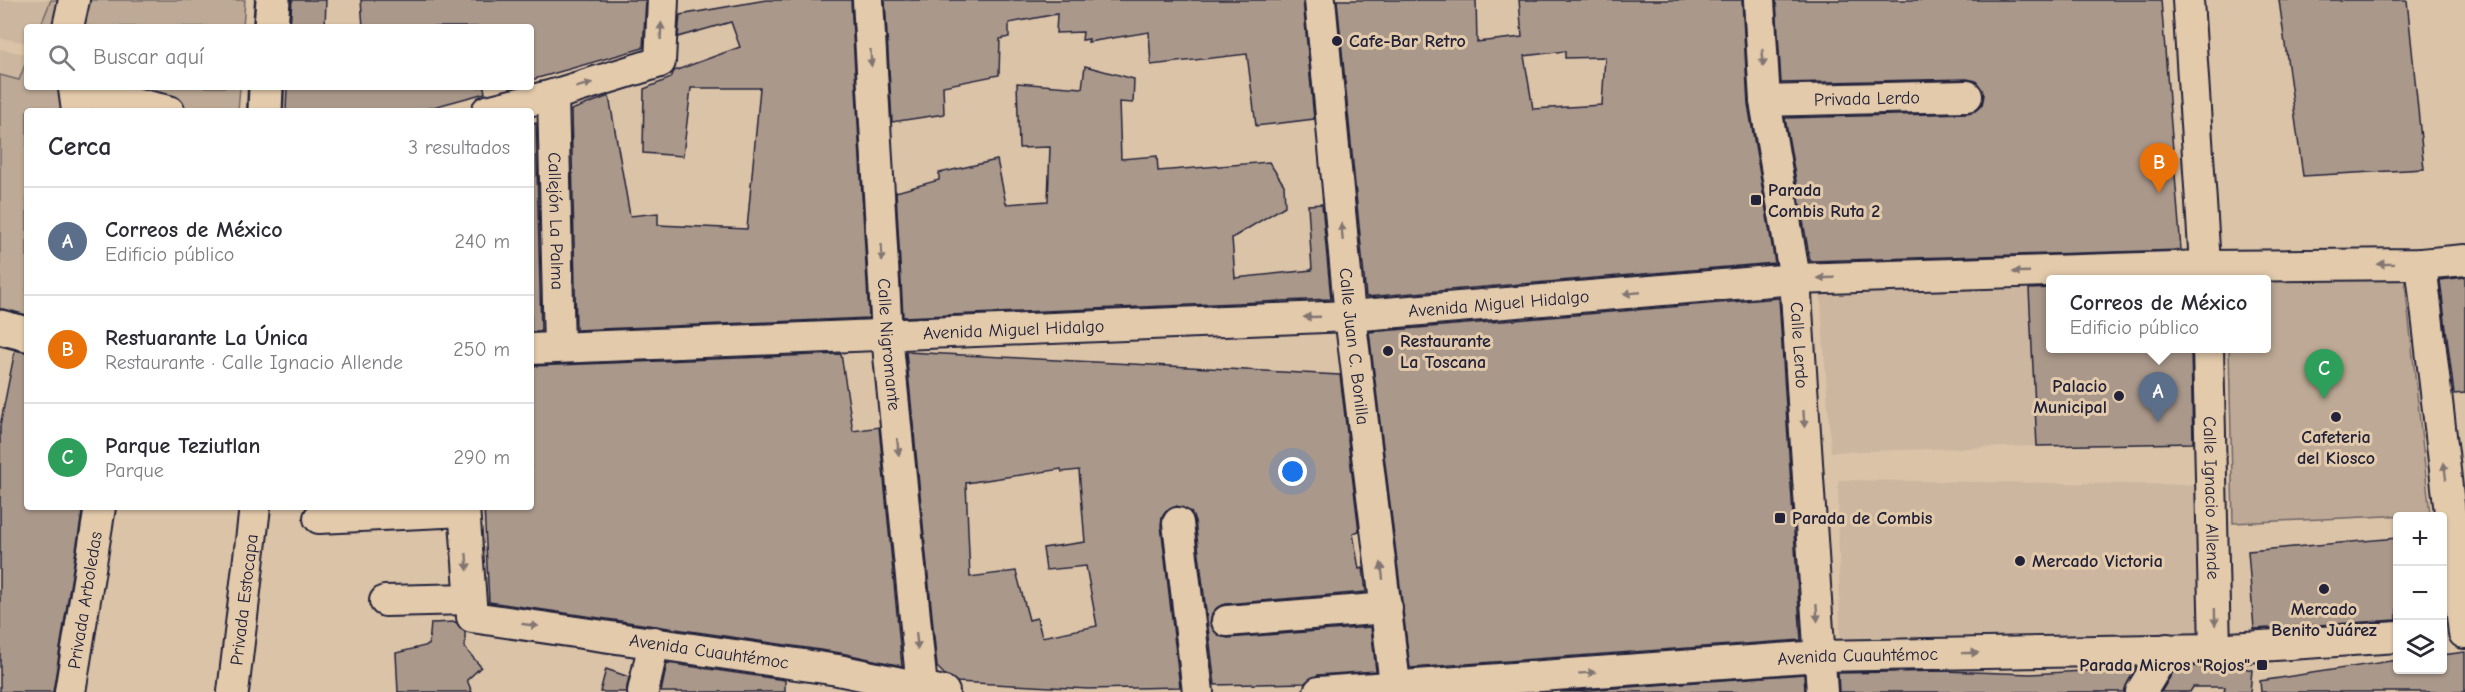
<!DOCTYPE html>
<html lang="es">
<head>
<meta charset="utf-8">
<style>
  :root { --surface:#fff; --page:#f2f2f3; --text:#2b2b33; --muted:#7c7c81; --line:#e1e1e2; --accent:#0b8043 }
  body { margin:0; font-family:"Comic Neue",sans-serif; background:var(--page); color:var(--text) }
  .controls { position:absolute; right:18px; bottom:18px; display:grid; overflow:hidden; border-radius:6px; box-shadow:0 2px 4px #0004 }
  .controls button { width:54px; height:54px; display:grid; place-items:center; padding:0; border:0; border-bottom:2px solid var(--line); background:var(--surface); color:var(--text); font:30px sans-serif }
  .you { position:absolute; left:1293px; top:472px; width:21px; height:21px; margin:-15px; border:4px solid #fff; border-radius:50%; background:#1a73e8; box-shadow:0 0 0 9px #1a73e833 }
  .badge { display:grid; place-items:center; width:39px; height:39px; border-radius:50%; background:var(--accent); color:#fff; font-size:20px; font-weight:700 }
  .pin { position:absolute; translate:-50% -50px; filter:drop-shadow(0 2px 3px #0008) }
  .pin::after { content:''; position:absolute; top:32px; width:21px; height:18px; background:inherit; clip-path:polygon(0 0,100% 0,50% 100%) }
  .popup { position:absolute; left:2046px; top:275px; width:225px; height:78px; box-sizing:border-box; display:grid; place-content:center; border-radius:6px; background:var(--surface); filter:drop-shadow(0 2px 4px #0005); font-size:20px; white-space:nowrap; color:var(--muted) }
  .popup b { font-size:22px; color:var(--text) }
  .popup::after { content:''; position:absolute; left:50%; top:100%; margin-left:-12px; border:12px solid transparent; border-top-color:var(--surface) }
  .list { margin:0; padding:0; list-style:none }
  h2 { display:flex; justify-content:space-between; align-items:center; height:78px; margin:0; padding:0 24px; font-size:26px }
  h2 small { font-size:20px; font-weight:400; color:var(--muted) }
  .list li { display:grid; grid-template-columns:39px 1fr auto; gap:18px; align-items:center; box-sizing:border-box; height:108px; padding:0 24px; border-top:2px solid var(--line) }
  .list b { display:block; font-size:22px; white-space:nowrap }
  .list p { margin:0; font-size:20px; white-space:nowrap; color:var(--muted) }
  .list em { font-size:20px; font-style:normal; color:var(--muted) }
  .icon { flex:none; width:33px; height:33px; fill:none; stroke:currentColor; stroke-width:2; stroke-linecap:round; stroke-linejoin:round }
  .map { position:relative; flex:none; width:2465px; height:692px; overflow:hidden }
  .search { position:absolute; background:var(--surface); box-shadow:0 2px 4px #0004; left:24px; top:24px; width:510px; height:66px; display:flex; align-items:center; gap:15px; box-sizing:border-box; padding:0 21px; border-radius:6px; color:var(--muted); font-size:22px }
  .panel { position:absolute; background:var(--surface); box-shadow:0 2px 4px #0004; left:24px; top:108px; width:510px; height:402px; border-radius:6px }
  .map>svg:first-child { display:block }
</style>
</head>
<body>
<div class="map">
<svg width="2465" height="692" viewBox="0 0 2465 692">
  <rect width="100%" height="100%" fill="#dbc3a7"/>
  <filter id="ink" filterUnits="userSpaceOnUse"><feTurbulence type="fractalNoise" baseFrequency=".0167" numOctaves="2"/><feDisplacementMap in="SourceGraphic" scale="12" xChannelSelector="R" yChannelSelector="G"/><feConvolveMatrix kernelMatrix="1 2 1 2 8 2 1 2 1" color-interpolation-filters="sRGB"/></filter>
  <g filter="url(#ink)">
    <g fill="#ccb69f">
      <path d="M 0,0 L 51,0 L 39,27 L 27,27 L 27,43 L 0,38 Z"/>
      <path d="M 0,49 L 26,54 L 19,80 L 0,75 Z"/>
      <path d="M 2029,285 L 2037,446 L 1831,452 L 1820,288 Z"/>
      <path d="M 1838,480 L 2200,485 L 2202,637 L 1840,646 Z"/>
    </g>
    <g fill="#bda995" stroke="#706668" stroke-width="1.5">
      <path d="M 51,0 L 245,0 L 243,27 L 40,27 Z"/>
      <path d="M 27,59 L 27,87 L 240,87 L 238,111 L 27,111 L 27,329 L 0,322 L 0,75 L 19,80 Z"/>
      <path d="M 2404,274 L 2430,514 L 2233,523 L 2229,349 L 2266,348 L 2266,281 Z"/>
    </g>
    <g fill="#aa988b" stroke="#22223b" stroke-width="1.5" fill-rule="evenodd">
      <path d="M 292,0 L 326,0 L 325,27 L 290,27 Z"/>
      <path d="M 361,0 L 646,0 L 643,48 L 531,80 L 531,27 L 363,27 Z"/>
      <path d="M 766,0 L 851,0 L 869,318 L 576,330 L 571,110 L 609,96 L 630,216 L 658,213 L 658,225 L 747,229 L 760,88 L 691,88 L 683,156 L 643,153 L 644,89 L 671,78 L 674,71 L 740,47 L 731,22 L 678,37 L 680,15 Z"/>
      <path d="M 885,0 L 1303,0 L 1314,119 L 1256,126 L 1247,54 L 1151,65 L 1149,32 L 1088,42 L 1089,39 L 1082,40 L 1083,32 L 1056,33 L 1057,14 L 1009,23 L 1009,37 L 1000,39 L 999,75 L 943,86 L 944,114 L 892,122 Z"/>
      <path d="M 1337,0 L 1476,0 L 1477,42 L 1522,37 L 1519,0 L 1742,0 L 1748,104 L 1775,263 L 1366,297 ZM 1565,51 L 1565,58 L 1605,57 L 1602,105 L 1533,109 L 1524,56 Z"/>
      <path d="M 1776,0 L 2161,0 L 2181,250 L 1810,261 L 1785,118 L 1967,113 L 1975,111 L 1982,105 L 1984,95 L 1976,81 L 1967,79 L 1781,83 Z"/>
      <path d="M 2279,0 L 2407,0 L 2424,169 L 2303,176 Z"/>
      <path d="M 1085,66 L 1134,79 L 1133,103 L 1119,102 L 1121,159 L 1157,156 L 1158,171 L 1269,162 L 1284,185 L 1285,206 L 1232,238 L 1235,278 L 1312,270 L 1308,205 L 1322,204 L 1331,299 L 903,317 L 896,192 L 939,180 L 939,173 L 997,160 L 1006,204 L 1048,201 L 1050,147 L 1019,148 L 1017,83 L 1082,88 Z"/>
      <path d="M 287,87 L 484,87 L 485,93 L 419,111 L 286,111 Z"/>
      <path d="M 536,123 L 541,331 L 531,332 L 531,125 Z"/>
      <path d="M 2465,277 L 2465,393 L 2454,394 L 2440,280 Z"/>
      <path d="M 2050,288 L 2050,348 L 2191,348 L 2193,443 L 2037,446 L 2029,289 Z"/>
      <path d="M 1779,298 L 1801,640 L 1410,668 L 1369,332 Z"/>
      <path d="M 15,350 L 27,352 L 27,507 L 83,507 L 53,692 L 0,692 L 0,426 Z"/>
      <path d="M 906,352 L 1340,375 L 1359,531 L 1353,533 L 1359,569 L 1363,568 L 1366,592 L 1226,604 L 1218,607 L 1212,613 L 1210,623 L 1219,636 L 1228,638 L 1371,627 L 1376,671 L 1318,675 L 1305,683 L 1215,685 L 1195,521 L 1191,512 L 1177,506 L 1167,510 L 1162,517 L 1161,525 L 1180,687 L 1088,689 L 957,682 L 945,675 L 937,667 ZM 1061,469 L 1062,472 L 1079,470 L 1085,542 L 1043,548 L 1046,570 L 1086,566 L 1097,626 L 1042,637 L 1037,618 L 1029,620 L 1016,571 L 970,577 L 966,483 Z"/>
      <path d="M 841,354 L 853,431 L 879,427 L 902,666 L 841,653 L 489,602 L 484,507 L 531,507 L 531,366 Z"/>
      <path d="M 2397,538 L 2397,620 L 2254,629 L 2248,551 Z"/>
      <path d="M 456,622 L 465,632 L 465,648 L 481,667 L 467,680 L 472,692 L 398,692 L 396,653 L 429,645 L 431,623 Z"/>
      <path d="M 2465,652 L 2465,692 L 2261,692 L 2260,681 L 2397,660 L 2397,669 L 2442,669 L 2442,655 Z"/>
      <path d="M 667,663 L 785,680 L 785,692 L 661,692 Z"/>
      <path d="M 2233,665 L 2252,670 L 2250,692 L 2224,692 L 2225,687 L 2193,687 L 2190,692 L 2161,692 L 2176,667 Z"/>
      <path d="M 2135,668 L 2124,692 L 1839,692 L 1838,673 L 1943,671 L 2031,674 Z"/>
      <path d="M 606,669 L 629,677 L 626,692 L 600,692 Z"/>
      <path d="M 1804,674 L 1805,692 L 1560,692 Z"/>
    </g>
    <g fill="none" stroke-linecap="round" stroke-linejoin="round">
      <defs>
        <g id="minor">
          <path id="s1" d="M 868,0 L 887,335 L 922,688"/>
          <path id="s2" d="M 1320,0 L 1350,316 L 1396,692"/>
          <path id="s3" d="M 1759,0 L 1765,101 L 1795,279 L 1822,692"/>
          <path d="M 2188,0 L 2206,280"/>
          <path d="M 68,27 L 74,0"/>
          <path id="s4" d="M 553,95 L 559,347"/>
          <path id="s5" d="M 1765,101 L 1967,96"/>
          <path d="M 77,111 L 74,89 L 169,111"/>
          <path d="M 487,111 L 553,95 L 660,62 L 663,0"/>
          <path d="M 2421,264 L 2464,633"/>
          <path id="s6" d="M 2208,348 L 2215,649"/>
          <path id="s7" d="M 531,349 L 1350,316 L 1795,279 L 2205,266 L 2421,264 L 2465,260"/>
          <path id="s8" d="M 464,507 L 472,617 L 838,670 L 944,692"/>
          <path d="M 319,518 L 464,511"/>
          <path d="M 1178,523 L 1198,692"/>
          <path d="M 385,601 L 470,599"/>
          <path d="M 1227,621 L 1387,608"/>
          <path id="s9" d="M 70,692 L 100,507"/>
          <path id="s10" d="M 233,692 L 255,507"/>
          <path d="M 643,692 L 654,642"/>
          <path id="s11" d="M 1319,692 L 1820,656 L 2215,649 L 2398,637"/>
          <path d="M 2141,692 L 2167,649"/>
        </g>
        <g id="major">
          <path d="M 271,27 L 273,0"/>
          <path d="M 265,111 L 266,87"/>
          <path d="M 0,327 L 27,334"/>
        </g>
      </defs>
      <use href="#minor" stroke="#22223b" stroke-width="34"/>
      <use href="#major" stroke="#22223b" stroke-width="38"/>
      <use href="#minor" stroke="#e3caab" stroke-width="30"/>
      <use href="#major" stroke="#e3caab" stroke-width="33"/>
    </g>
    <defs><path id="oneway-solid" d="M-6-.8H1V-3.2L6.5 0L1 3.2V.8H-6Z" transform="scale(1.5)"/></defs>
    <g fill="#827673">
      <use href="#oneway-solid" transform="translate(661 31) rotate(-87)"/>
      <use href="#oneway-solid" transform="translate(871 58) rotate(87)"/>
      <use href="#oneway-solid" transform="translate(1763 58) rotate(86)"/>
      <use href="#oneway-solid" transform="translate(584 85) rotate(-17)"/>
      <use href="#oneway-solid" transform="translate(1342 232) rotate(-95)"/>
      <use href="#oneway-solid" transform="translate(882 253) rotate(87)"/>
      <use href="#oneway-solid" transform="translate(2386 264) rotate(179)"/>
      <use href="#oneway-solid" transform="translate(2021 272) rotate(178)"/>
      <use href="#oneway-solid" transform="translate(1826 278) rotate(178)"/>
      <use href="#oneway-solid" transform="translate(1632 293) rotate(175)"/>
      <use href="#oneway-solid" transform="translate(1312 317) rotate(178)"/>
      <use href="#oneway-solid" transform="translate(1804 419) rotate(86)"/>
      <use href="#oneway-solid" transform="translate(898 447) rotate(84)"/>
      <use href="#oneway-solid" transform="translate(2445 471) rotate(-97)"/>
      <use href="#oneway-solid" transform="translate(467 562) rotate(86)"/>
      <use href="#oneway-solid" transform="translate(1382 571) rotate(-97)"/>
      <use href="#oneway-solid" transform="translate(1817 613) rotate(86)"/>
      <use href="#oneway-solid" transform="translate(2215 617) rotate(89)"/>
      <use href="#oneway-solid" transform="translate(530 625) rotate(8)"/>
      <use href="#oneway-solid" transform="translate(917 641) rotate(84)"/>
      <use href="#oneway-solid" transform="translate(1970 653) rotate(-1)"/>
      <use href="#oneway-solid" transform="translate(1587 673) rotate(-4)"/>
    </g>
  </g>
  <g fill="#22223b" stroke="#e3caab" stroke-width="2">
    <circle cx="1337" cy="41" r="6"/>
    <rect x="1750" y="194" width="12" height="12" rx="3"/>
    <circle cx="1388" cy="351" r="6"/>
    <circle cx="2119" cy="396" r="6"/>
    <circle cx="2336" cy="417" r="6"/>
    <rect x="1774" y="512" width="12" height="12" rx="3"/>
    <circle cx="2020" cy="561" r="6"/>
    <circle cx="2324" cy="589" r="6"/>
    <rect x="2256" y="659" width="12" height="12" rx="3"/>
  </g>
  <g text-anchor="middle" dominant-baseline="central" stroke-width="6" stroke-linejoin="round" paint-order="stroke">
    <g font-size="18" font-weight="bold" fill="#22223b" stroke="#e3caab" text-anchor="start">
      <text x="1349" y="41">Cafe-Bar Retro</text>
      <text x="1768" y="190">Parada<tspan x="1768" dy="21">Combis Ruta 2</tspan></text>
      <text x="1400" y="341">Restaurante<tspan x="1400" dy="21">La Toscana</tspan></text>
      <text x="2107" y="386" text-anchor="end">Palacio<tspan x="2107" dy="21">Municipal</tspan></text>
      <text x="2336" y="437" text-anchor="middle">Cafeteria<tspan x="2336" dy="21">del Kiosco</tspan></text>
      <text x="1792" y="518">Parada de Combis</text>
      <text x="2032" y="561">Mercado Victoria</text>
      <text x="2324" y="609" text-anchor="middle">Mercado<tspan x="2324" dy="21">Benito Juárez</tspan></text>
      <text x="2250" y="665" text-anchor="end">Parada Micros "Rojos"</text>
    </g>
    <g font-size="18" fill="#22223b" stroke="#e3caab">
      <text stroke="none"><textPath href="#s5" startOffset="102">Privada Lerdo</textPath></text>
      <text stroke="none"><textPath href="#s4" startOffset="126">Callejón La Palma</textPath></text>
      <text stroke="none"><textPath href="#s7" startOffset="969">Avenida Miguel Hidalgo</textPath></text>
      <text stroke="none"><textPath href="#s7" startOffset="483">Avenida Miguel Hidalgo</textPath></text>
      <text stroke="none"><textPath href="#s1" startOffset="345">Calle Nigromante</textPath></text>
      <text stroke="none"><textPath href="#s3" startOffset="348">Calle Lerdo</textPath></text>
      <text stroke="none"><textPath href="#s2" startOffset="348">Calle Juan C. Bonilla</textPath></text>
      <text stroke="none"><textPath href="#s6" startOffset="150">Calle Ignacio Allende</textPath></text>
      <text stroke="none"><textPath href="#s9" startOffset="93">Privada Arboledas</textPath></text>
      <text stroke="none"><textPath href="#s10" startOffset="93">Privada Estocapa</textPath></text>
      <text stroke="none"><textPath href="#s8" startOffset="350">Avenida Cuauhtémoc</textPath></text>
      <text stroke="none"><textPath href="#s11" startOffset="540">Avenida Cuauhtémoc</textPath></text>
    </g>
  </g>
</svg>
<div class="controls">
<button>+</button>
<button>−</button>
<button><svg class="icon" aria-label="layers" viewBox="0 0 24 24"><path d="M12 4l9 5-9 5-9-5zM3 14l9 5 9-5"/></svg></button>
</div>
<div class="you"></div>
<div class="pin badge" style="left:2158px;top:422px;background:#5c6f8a">A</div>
<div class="popup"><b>Correos de México</b>Edificio público</div>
<div class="pin badge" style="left:2159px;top:193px;background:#e8710a">B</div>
<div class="pin badge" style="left:2324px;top:399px;background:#2e9e5b">C</div>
<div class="search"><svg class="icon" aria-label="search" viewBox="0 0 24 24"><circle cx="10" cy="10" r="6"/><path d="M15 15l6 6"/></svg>Buscar aquí</div>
<section class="panel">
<h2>Cerca<small>3 resultados</small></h2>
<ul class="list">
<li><span class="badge" style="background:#5c6f8a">A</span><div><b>Correos de México</b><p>Edificio público</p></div><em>240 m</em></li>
<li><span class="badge" style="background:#e8710a">B</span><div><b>Restuarante La Única</b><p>Restaurante · Calle Ignacio Allende</p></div><em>250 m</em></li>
<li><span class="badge" style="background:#2e9e5b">C</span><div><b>Parque Teziutlan</b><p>Parque</p></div><em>290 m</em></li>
</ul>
</section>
</div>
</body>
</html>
